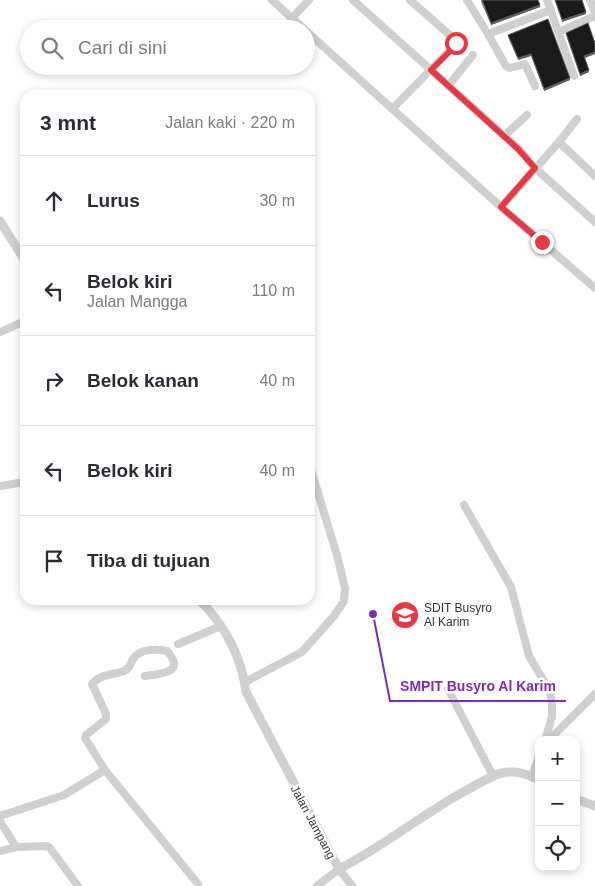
<!DOCTYPE html>
<html lang="id">
<head>
<meta charset="utf-8">
<style>
  :root { --surface:#fff; --page:#f2f2f3; --text:#2b2b33; --muted:#7c7c81; --line:#e1e1e2 }
  body { margin:0; font-family:Arial,sans-serif; background:var(--page); color:var(--text) }
  .controls { position:absolute; right:15px; bottom:15px; display:grid; overflow:hidden; border-radius:10px; box-shadow:0 2px 8px #0003 }
  .controls button { width:45px; height:45px; display:grid; place-items:center; padding:0; border:0; border-bottom:1px solid var(--line); background:var(--surface); color:var(--text); font:25px sans-serif }
  .stop { position:absolute; width:15px; height:15px; margin:-11px; border:4px solid #e63946; border-radius:50%; background:#fff }
  .stop.end { background:#e63946; border-color:#fff; box-shadow:0 1px 5px #0008 }
  .list { margin:0; padding:0; list-style:none }
  h2 { display:flex; justify-content:space-between; align-items:center; height:65px; margin:0; padding:0 20px; font-size:21px }
  h2 small { font-size:16px; font-weight:400; color:var(--muted) }
  .list li { display:grid; grid-template-columns:32px 1fr auto; gap:15px; align-items:center; box-sizing:border-box; height:90px; padding:0 20px; border-top:1px solid var(--line) }
  .list b { display:block; font-size:19px; white-space:nowrap }
  .list p { margin:0; font-size:16px; white-space:nowrap; color:var(--muted) }
  .list em { font-size:16px; font-style:normal; color:var(--muted) }
  .icon { flex:none; width:28px; height:28px; fill:none; stroke:currentColor; stroke-width:2; stroke-linecap:round; stroke-linejoin:round }
  .map { position:relative; flex:none; width:595px; height:886px; overflow:hidden }
  .search { position:absolute; background:var(--surface); box-shadow:0 2px 8px #0003; left:20px; top:20px; width:295px; height:55px; display:flex; align-items:center; gap:12px; box-sizing:border-box; padding:0 18px; border-radius:28px; color:var(--muted); font-size:19px }
  .panel { position:absolute; background:var(--surface); box-shadow:0 2px 8px #0003; left:20px; top:90px; width:295px; height:515px; border-radius:15px }
  .map>svg:first-child { display:block }
</style>
</head>
<body>
<div class="map">
<svg width="595" height="886" viewBox="0 0 595 886">
  <rect width="100%" height="100%" fill="#fff"/>
  <g fill="none" stroke-linecap="round" stroke-linejoin="round">
    <g stroke="#d0d0d0" stroke-width="8">
      <path d="M 272,0 L 304,29"/>
      <path d="M 353,0 L 519,149 L 535,168 L 595,222"/>
      <path d="M 467,0 L 488,34 L 506,66 L 510,68 L 525,64 L 535,86"/>
      <path d="M 547,0 L 574,76"/>
      <path d="M 590,0 L 595,12"/>
      <path d="M 292,18 L 309,0"/>
      <path d="M 306,31 L 501,207 L 595,288"/>
      <path d="M 559,32 L 595,16"/>
      <path d="M 488,34 L 551,10"/>
      <path d="M 448,86 L 473,55"/>
      <path d="M 392,109 L 456,44 L 453,38 L 410,0"/>
      <path d="M 504,136 L 527,115"/>
      <path d="M 559,142 L 595,176"/>
      <path d="M 501,207 L 559,142 L 577,119"/>
      <path d="M 0,332 L 25,321"/>
      <path d="M 0,486 L 25,482"/>
      <path d="M 464,505 L 511,587 L 529,656 L 550,691 L 552,704 L 552,717 L 545,740"/>
      <path d="M 178,644 L 221,626"/>
      <path d="M 145,676 C 162,674 186,672 167,651 C 157,649 140,648 133,659 C 130,664 131,668 124,671 C 113,675 100,674 92,684 L 106,714 L 106,719 L 86,735 L 85,738 L 105,770 L 198,884"/>
      <path d="M 245,682 L 302,652 L 334,616 L 344,601 L 345,588 L 337,555 L 310,467"/>
      <path d="M 448,689 L 493,776"/>
      <path d="M 549,740 L 595,694"/>
      <path d="M 532,777 L 539,755"/>
      <path d="M 0,816 L 64,795 L 105,770"/>
      <path d="M 0,821 L 16,847"/>
      <path d="M 0,851 L 16,847 L 47,846 L 50,848 L 78,886"/>
      <path d="M 317,886 L 339,869 L 352,886"/>
    </g>
    <g stroke="#d0d0d0" stroke-width="9">
      <path d="M 0,221 L 25,261"/>
      <path d="M 199,600 C 224,623 242,658 246,692 L 339,869 C 383,847 421,815 465,791 C 477,785 489,776 502,773 C 516,770 527,774 539,780"/>
      <path d="M 576,799 L 595,806"/>
    </g>
  </g>
  <g fill="#8c8c8c">
    <path d="M 481,0 L 540,7 L 491,25 L 481,2 Z"/>
    <path d="M 566,33 L 595,43 L 595,54 L 585,58 L 589,72 L 580,76 L 566,35 Z"/>
    <path d="M 508,35 L 570,80 L 544,91 L 531,56 L 518,60 L 508,37 Z"/>
  </g>
  <g fill="#5f5f5f">
    <path d="M 540,5 L 540,7 L 491,25 L 491,23 Z"/>
    <path d="M 586,12 L 586,14 L 562,22 L 562,20 Z"/>
    <path d="M 595,52 L 595,54 L 584,58 L 584,56 Z"/>
    <path d="M 531,54 L 531,56 L 518,60 L 518,58 Z"/>
    <path d="M 589,70 L 589,72 L 580,76 L 580,74 Z"/>
    <path d="M 570,78 L 570,80 L 544,91 L 544,89 Z"/>
  </g>
  <g fill="#1a1a1a" stroke="#5f5f5f">
    <path d="M 482,0 L 538,0 L 540,5 L 491,23 Z"/>
    <path d="M 555,0 L 582,0 L 586,12 L 562,20 Z"/>
    <path d="M 548,19 L 570,78 L 544,89 L 531,54 L 518,58 L 508,35 Z"/>
    <path d="M 588,23 L 595,43 L 595,52 L 584,56 L 589,70 L 580,74 L 566,33 Z"/>
  </g>
  <g fill="none" stroke-linecap="round" stroke-linejoin="round">
    <path stroke="#e63946" stroke-width="6" d="M 456,43 L 455,46 L 431,70 L 518,149 L 535,168 L 501,207 L 542,242"/>
  </g>
  <defs>
    <symbol id="school-disc" viewBox="-11 -11 22 22"><circle r="9.5" fill="#e63946" stroke="#fff"/><path d="M0-5L7-2L0 1L-7-2ZM-4 1L0 2.5L4 1V4Q0 6-4 4Z" fill="#fff"/></symbol>
  </defs>
  <g fill-rule="evenodd">
    <use href="#school-disc" x="389" y="599" width="32" height="32"/>
  </g>
  <g text-anchor="middle" dominant-baseline="central" stroke-width="5" stroke-linejoin="round" paint-order="stroke">
    <g font-size="12" fill="#333" stroke="#fff" text-anchor="start">
      <text x="424" y="608">SDIT Busyro<tspan x="424" dy="14">Al Karim</tspan></text>
    </g>
    <g font-size="12" fill="#333" stroke="#fff">
      <text transform="translate(313 822) rotate(62)">Jalan Jampang</text>
    </g>
  </g>
  <path fill="none" stroke="#7b2cbf" stroke-width="2" d="M373 614L390 701H566"/>
  <circle fill="#7b2cbf" stroke="#fff" stroke-width="2" cx="373" cy="614" r="5"/>
  <g font-size="14" text-anchor="middle" font-weight="bold" fill="#7b2cbf" stroke="#fff" stroke-width="5" stroke-linejoin="round" paint-order="stroke">
    <text x="478" y="691">SMPIT Busyro Al Karim</text>
  </g>
</svg>
<div class="controls">
<button>+</button>
<button>−</button>
<button><svg class="icon" aria-label="locate" viewBox="0 0 24 24"><circle cx="12" cy="12" r="6"/><path d="M12 2v4M12 18v4M2 12h4M18 12h4"/></svg></button>
</div>
<div class="stop" style="left:456px;top:43px"></div>
<div class="stop end" style="left:542px;top:242px"></div>
<div class="search"><svg class="icon" aria-label="search" viewBox="0 0 24 24"><circle cx="10" cy="10" r="6"/><path d="M15 15l6 6"/></svg>Cari di sini</div>
<section class="panel">
<h2>3 mnt<small>Jalan kaki · 220 m</small></h2>
<ul class="list">
<li><svg class="icon" aria-label="ahead" viewBox="0 0 24 24"><path d="M12 20V5M6 11l6-6 6 6"/></svg><div><b>Lurus</b></div><em>30 m</em></li>
<li><svg class="icon" aria-label="left" viewBox="0 0 24 24"><path d="M17 20v-9H6M10 6l-5 5 5 5"/></svg><div><b>Belok kiri</b><p>Jalan Mangga</p></div><em>110 m</em></li>
<li><svg class="icon" aria-label="right" viewBox="0 0 24 24"><path d="M7 20v-9h11M14 6l5 5-5 5"/></svg><div><b>Belok kanan</b></div><em>40 m</em></li>
<li><svg class="icon" aria-label="left" viewBox="0 0 24 24"><path d="M17 20v-9H6M10 6l-5 5 5 5"/></svg><div><b>Belok kiri</b></div><em>40 m</em></li>
<li><svg class="icon" aria-label="arrive" viewBox="0 0 24 24"><path d="M6 21V4h12l-3 4 3 4H6"/></svg><div><b>Tiba di tujuan</b></div></li>
</ul>
</section>
</div>
</body>
</html>
